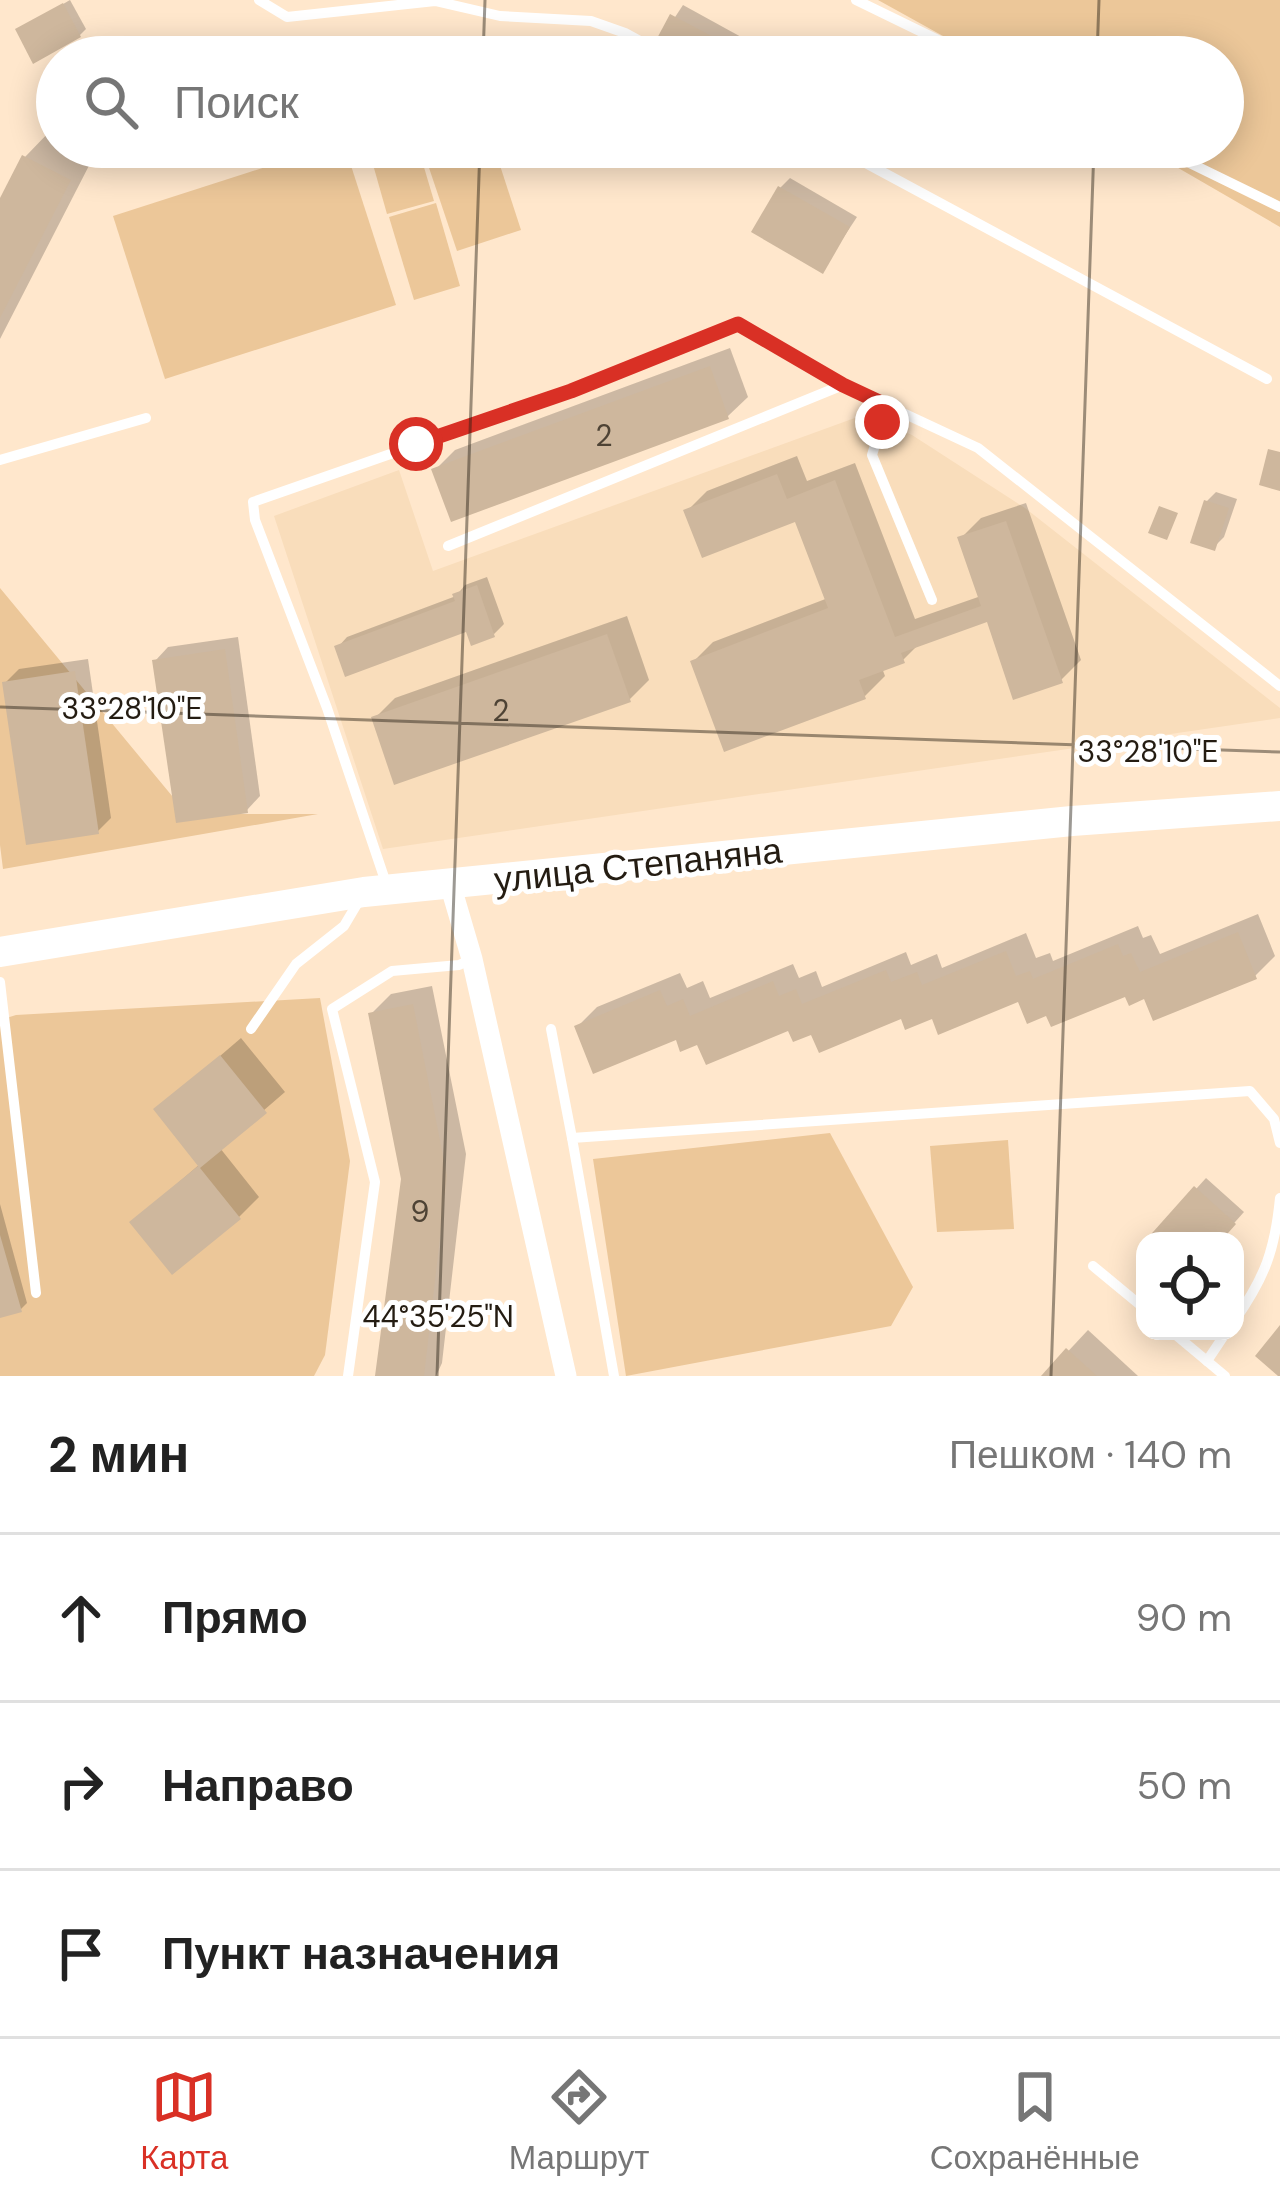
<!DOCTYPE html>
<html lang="ru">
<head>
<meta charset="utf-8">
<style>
  :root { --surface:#fff; --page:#f6f6f6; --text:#222; --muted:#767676; --line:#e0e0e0; --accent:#d93025 }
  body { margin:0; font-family:"DM Sans",sans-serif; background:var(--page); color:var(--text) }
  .controls { position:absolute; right:36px; bottom:36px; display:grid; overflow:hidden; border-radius:24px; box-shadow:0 6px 30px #0003 }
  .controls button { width:108px; height:108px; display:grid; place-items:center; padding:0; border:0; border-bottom:3px solid var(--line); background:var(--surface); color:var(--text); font:60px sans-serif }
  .stop { position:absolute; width:36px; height:36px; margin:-27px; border:9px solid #d93025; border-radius:50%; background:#fff }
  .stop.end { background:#d93025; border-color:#fff; box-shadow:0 3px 12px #0008 }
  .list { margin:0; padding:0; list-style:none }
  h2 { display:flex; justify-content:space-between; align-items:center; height:156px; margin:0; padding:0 48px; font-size:51px }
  h2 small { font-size:39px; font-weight:400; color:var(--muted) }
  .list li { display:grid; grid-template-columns:78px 1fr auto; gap:36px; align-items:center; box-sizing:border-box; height:168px; padding:0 48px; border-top:3px solid var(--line) }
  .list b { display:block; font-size:45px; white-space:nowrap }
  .list em { font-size:39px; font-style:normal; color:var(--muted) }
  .icon { flex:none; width:66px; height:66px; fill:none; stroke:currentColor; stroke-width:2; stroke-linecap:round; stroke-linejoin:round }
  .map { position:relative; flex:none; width:1280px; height:1376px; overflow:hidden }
  .search { position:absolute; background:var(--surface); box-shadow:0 6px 30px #0003; left:36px; right:36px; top:36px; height:132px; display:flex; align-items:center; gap:30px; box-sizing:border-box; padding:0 42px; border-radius:66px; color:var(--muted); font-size:45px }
  .sheet { height:660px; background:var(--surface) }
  nav { display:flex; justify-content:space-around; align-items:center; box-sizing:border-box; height:168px; border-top:3px solid var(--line); background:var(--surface); font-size:33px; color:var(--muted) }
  nav a { display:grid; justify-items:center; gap:6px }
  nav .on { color:var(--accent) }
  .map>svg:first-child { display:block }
</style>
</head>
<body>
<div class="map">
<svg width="1280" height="1376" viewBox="0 0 1280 1376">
  <rect width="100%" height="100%" fill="#ffe7cc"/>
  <path fill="#f9ddbb" d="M 863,415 L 912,435 L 1025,508 L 1280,708 L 1280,718 L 383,849 L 274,516 L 399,470 L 433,571 Z"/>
  <g fill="#ecc799">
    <path d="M 878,0 L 1280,0 L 1280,227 L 1142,147 L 1223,147 L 1223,57 L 981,57 Z"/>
    <path d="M 328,147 L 345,147 L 396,305 L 165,379 L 113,216 Z"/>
    <path d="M 368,147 L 418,147 L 434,201 L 387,214 Z"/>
    <path d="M 422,147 L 494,147 L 521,230 L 457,251 Z"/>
    <path d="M 436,203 L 460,286 L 414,300 L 389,217 Z"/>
    <path d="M 0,588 L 187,814 L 318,814 L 3,869 L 0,845 Z"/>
    <path d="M 320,998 L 350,1161 L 325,1355 L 314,1376 L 0,1376 L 0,1020 L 16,1015 Z"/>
    <path d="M 830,1133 L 913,1287 L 891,1326 L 626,1376 L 593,1159 Z"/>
    <path d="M 1008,1140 L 1014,1229 L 937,1232 L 930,1146 Z"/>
  </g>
  <g fill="#0003">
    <path d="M 70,0 L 86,29 L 80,35 L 18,30 Z"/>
    <path d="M 683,5 L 763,49 L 758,57 L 684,57 L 658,43 Z"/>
    <path d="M 52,129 L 57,132 L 57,147 L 86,147 L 96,152 L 0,339 L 0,204 L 25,157 Z"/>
    <path d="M 871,147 L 895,147 L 887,157 Z"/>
    <path d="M 790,178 L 857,217 L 822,270 L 780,188 Z"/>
    <path d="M 730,348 L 748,397 L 728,416 L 435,470 L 455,450 Z"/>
    <path d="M 797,456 L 807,481 L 855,463 L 915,619 L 981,596 L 961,538 L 981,518 L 1026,503 L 1081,660 L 1061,680 L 988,618 L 921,642 L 903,660 L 882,668 L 885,676 L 865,696 L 694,661 L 713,642 L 828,598 L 796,518 L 687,511 L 707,491 Z"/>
    <path d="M 1216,492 L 1237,499 L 1224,537 L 1214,547 L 1206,502 Z"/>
    <path d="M 487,577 L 504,624 L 494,634 L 468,628 L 338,647 L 347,637 L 456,596 L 465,585 Z"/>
    <path d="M 627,616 L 649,680 L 629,700 L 375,718 L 395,698 Z"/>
    <path d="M 238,637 L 260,796 L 247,810 L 155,661 L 168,647 Z"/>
    <path d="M 88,659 L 111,818 L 97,832 L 5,683 L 19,669 Z"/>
    <path d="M 1258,914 L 1275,956 L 1255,976 L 1146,996 L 1127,993 L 1048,1012 L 1020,998 L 933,1015 L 902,1015 L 813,1031 L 790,1027 L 699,1042 L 577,1027 L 597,1007 L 680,973 L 687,988 L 703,981 L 710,998 L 793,964 L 799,978 L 816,971 L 822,987 L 906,952 L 911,965 L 937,954 L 942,968 L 1026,933 L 1036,958 L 1050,953 L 1053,961 L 1138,926 L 1143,938 L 1151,935 L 1160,954 Z"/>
    <path d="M 432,986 L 466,1154 L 442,1363 L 436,1376 L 379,1376 L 404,1179 L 371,1014 L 391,994 Z"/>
    <path d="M 241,1038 L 285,1092 L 220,1148 L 259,1197 L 239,1217 L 133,1222 L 200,1164 L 157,1110 Z"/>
    <path d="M 1206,1178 L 1244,1212 L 1218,1241 L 1149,1241 Z"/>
    <path d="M 0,1204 L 27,1303 L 21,1309 L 0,1315 Z"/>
    <path d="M 1088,1330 L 1138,1376 L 1045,1376 Z"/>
  </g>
  <g fill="#ceb79d">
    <path d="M 63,3 L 81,37 L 33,64 L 15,29 Z"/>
    <path d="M 670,14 L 751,57 L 678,57 L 654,44 Z"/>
    <path d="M 22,155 L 71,180 L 0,318 L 0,198 Z"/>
    <path d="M 778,186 L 850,227 L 823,274 L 751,232 Z"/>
    <path d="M 710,366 L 729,419 L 451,522 L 431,469 Z"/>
    <path d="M 1268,449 L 1280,452 L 1280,491 L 1259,485 Z"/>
    <path d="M 777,474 L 787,499 L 835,480 L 895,637 L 981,606 L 957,537 L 1006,521 L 1063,683 L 1013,700 L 987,622 L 901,653 L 905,663 L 859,680 L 866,699 L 724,752 L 690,661 L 828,608 L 795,522 L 702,558 L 683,510 Z"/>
    <path d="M 1204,500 L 1229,508 L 1215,551 L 1190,543 Z"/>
    <path d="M 1159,506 L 1178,513 L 1167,540 L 1148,533 Z"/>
    <path d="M 477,585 L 495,637 L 471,646 L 466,632 L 345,677 L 334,646 L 455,601 L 452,594 Z"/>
    <path d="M 607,634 L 631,702 L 394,785 L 371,717 Z"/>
    <path d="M 225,649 L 248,813 L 176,823 L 152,660 Z"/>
    <path d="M 75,671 L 99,834 L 26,845 L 2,682 Z"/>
    <path d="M 1238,932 L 1257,979 L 1153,1021 L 1144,999 L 1129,1006 L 1125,997 L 1051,1027 L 1046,1016 L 1027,1024 L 1018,1002 L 938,1035 L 932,1019 L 905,1030 L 901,1019 L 819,1053 L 811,1035 L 793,1042 L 788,1031 L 706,1065 L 697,1045 L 680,1052 L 676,1040 L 593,1074 L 574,1026 L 660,990 L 667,1006 L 683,999 L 690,1016 L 773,981 L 779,996 L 796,989 L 802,1004 L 886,970 L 891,982 L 917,972 L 922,985 L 1006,951 L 1016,976 L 1030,971 L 1033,979 L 1118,944 L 1123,956 L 1131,953 L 1140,972 Z"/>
    <path d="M 413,1004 L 447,1176 L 424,1376 L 375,1376 L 401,1179 L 368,1013 Z"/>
    <path d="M 220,1055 L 267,1113 L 200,1168 L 241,1219 L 172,1275 L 129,1222 L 198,1166 L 153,1109 Z"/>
    <path d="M 1194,1186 L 1236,1224 L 1221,1241 L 1145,1241 Z"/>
    <path d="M 0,1235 L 22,1312 L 0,1318 Z"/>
    <path d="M 1280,1325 L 1280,1376 L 1278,1376 L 1255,1356 Z"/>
    <path d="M 1066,1348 L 1097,1376 L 1041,1376 Z"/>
  </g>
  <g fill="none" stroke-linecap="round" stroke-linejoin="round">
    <g stroke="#fff" stroke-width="10">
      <path d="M 259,0 L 287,17 L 435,1 L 500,16 L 591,21 L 625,33 L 669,57"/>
      <path d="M 856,0 L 973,57"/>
      <path d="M 836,147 L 1267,379"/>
      <path d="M 1157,147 L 1280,207"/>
      <path d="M 892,408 L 882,422 L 872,455 L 932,600"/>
      <path d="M 0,460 L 146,418"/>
      <path d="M 448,546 L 843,385"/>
      <path d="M 387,886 L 327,708 L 255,520 L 253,502 L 571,391 L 738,324 L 843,385 L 978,448 L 1280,686"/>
      <path d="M 0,982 L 36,1293"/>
      <path d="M 251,1029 L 296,964 L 344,926 L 360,899"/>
      <path d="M 551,1029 L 572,1138"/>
      <path d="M 1093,1266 L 1145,1309"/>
      <path d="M 1235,1320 C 1265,1277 1275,1250 1280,1198"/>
      <path d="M 1171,1331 L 1225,1376"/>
      <path d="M 1207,1361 L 1227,1331"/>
      <path d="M 348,1376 L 375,1182 L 332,1009 L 392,971 L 459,965 L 470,960"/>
      <path d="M 614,1376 L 572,1138 L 1250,1091 L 1274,1119 L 1280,1143"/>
    </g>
    <path stroke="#fff" stroke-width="21" d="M 450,884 L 472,959 L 566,1376"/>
    <path stroke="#fff" stroke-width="30" d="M 0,952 L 364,892 L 1072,821 L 1280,806"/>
  </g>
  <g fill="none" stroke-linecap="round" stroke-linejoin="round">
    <path stroke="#d93025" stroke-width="15" d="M 416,444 L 571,391 L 738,324 L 843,385 L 892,408 L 882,422"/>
  </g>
  <path fill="none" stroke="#241c12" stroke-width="3" stroke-opacity="0.45" d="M 483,57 L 485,0M 1097,57 L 1099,0M 0,707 L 1280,752M 437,1376 L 480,147M 1051,1376 L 1094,147"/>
  <g text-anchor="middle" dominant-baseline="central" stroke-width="10" stroke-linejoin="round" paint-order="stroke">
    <g font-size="30" fill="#4e4335">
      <text x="604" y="435">2</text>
      <text x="501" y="710">2</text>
      <text x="420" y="1211">9</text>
    </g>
    <g font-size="36" fill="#241c12" stroke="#fff">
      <text transform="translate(638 865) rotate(-6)">улица Степаняна</text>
    </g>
  </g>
  <g font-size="30" text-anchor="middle" fill="#241c12" stroke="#fff" stroke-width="10" stroke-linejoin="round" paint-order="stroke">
    <text x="132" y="719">33°28'10"E</text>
    <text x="1148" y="762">33°28'10"E</text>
    <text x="438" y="1327">44°35'25"N</text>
  </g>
</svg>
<div class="controls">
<button><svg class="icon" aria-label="locate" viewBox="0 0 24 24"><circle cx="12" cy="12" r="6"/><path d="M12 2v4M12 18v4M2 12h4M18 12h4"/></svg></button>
</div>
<div class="stop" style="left:416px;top:444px"></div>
<div class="stop end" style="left:882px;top:422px"></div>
<div class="search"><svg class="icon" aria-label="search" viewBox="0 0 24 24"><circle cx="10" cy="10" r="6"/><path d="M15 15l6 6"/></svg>Поиск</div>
</div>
<section class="sheet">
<h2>2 мин<small>Пешком · 140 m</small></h2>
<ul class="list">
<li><svg class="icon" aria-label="ahead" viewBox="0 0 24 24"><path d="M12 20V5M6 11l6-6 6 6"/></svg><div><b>Прямо</b></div><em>90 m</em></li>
<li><svg class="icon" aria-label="right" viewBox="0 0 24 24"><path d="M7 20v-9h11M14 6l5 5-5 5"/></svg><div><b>Направо</b></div><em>50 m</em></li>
<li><svg class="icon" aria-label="arrive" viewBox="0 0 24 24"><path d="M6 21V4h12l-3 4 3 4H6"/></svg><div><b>Пункт назначения</b></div></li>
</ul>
</section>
<nav>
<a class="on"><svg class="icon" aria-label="map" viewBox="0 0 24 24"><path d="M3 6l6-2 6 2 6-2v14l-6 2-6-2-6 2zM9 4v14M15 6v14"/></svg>Карта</a>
<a><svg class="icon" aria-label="directions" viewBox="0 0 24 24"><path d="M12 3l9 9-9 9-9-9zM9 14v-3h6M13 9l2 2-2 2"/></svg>Маршрут</a>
<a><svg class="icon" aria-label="saved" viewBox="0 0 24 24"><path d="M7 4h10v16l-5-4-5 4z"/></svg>Сохранённые</a>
</nav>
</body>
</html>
